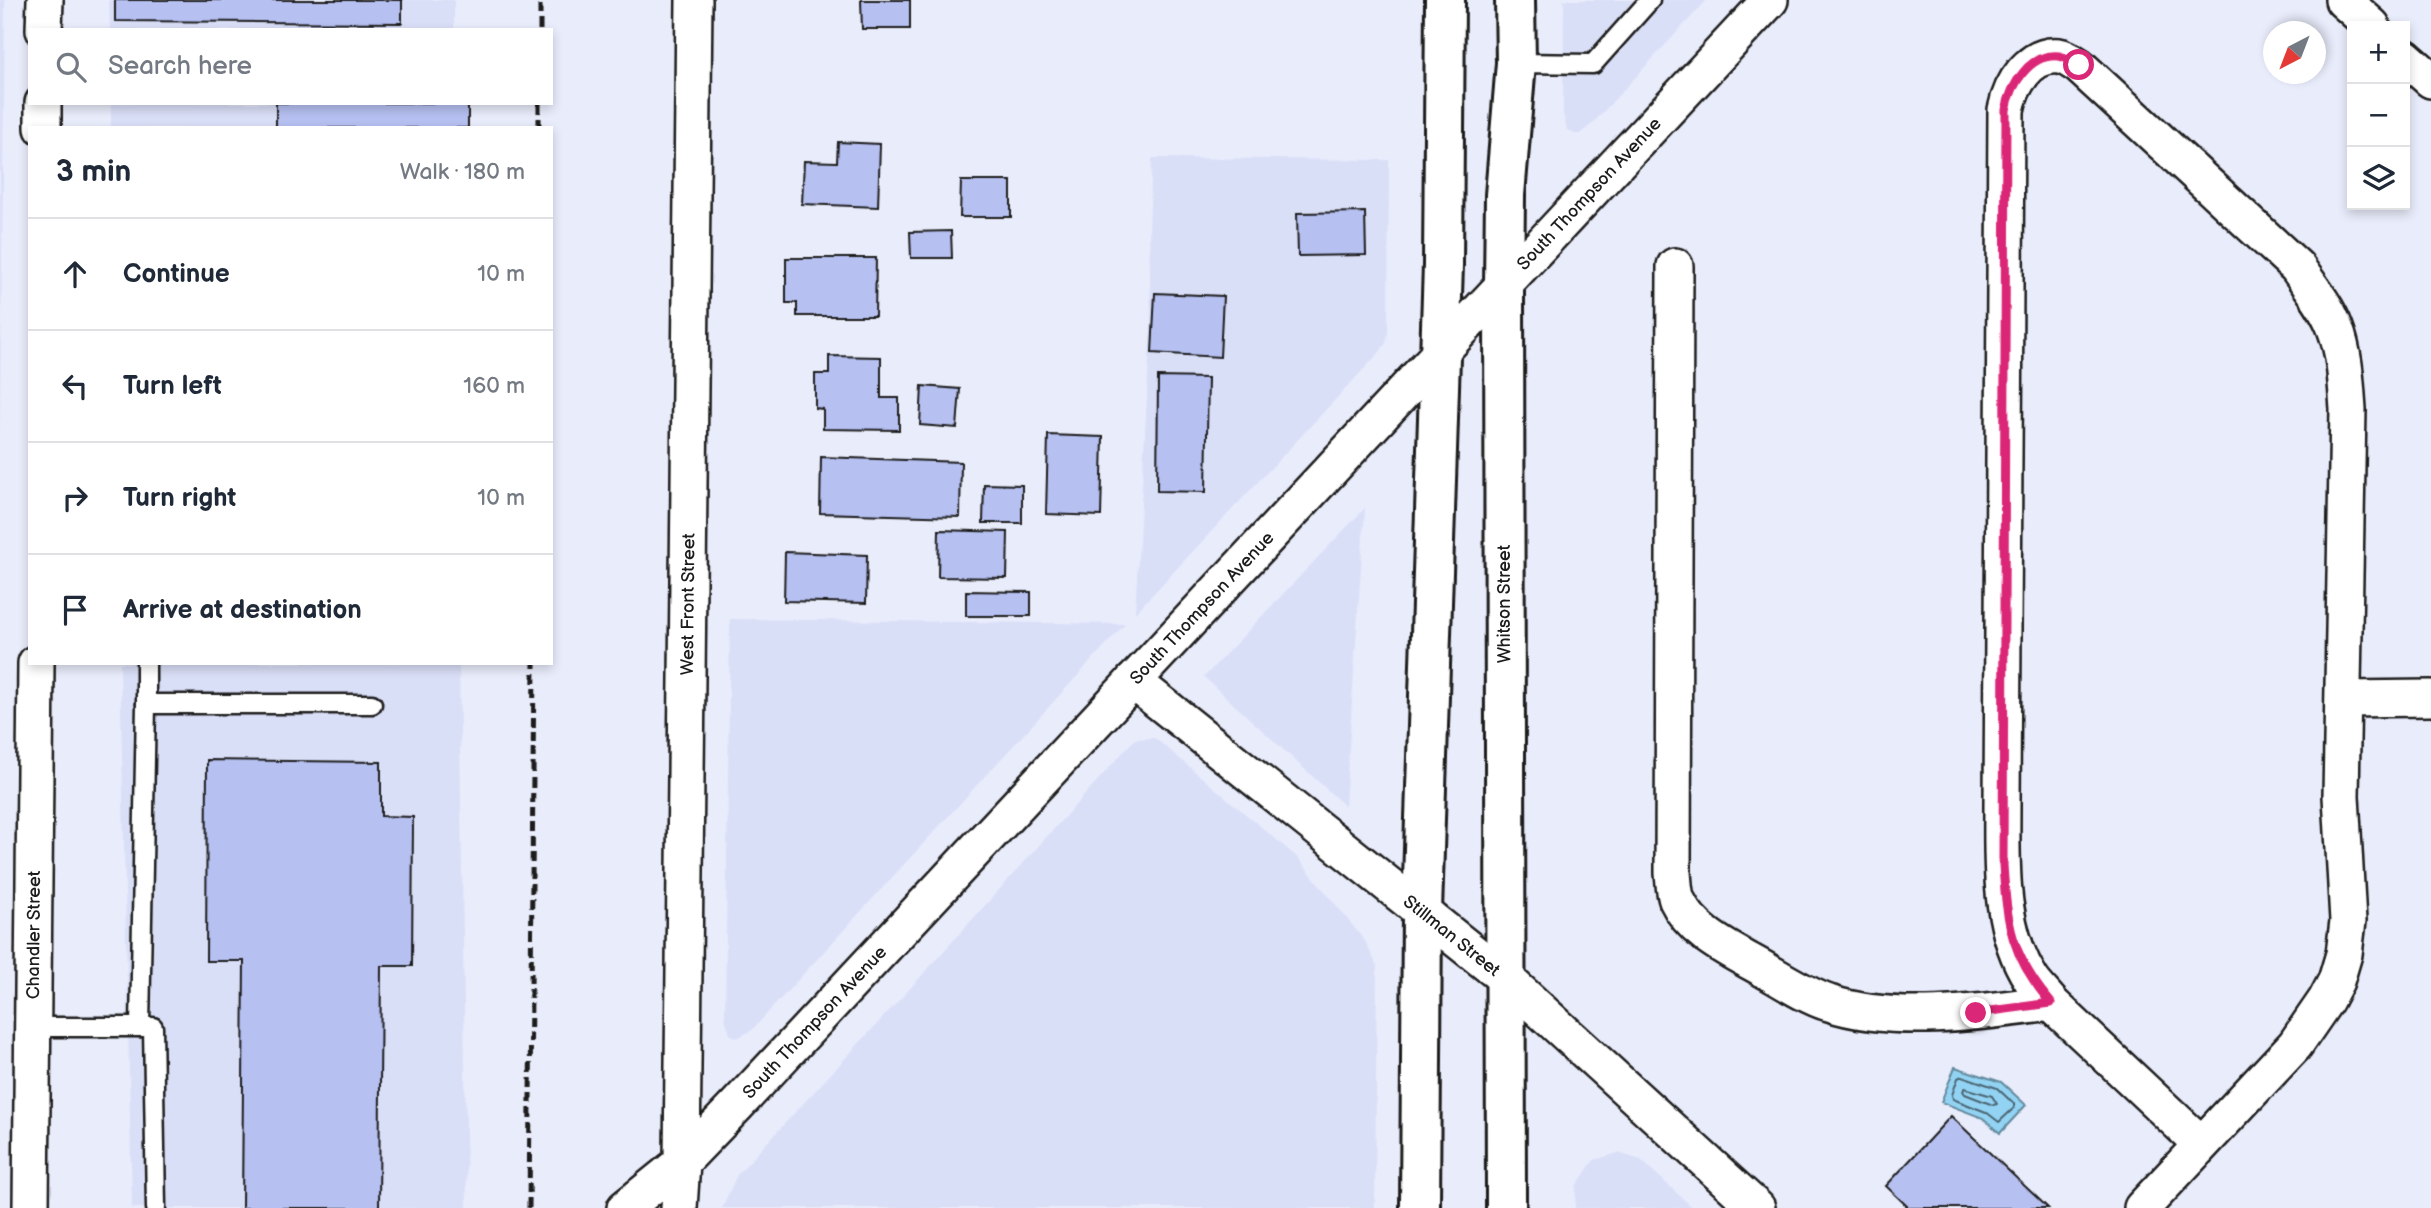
<!DOCTYPE html>
<html lang="en">
<head>
<meta charset="utf-8">
<style>
  :root { --surface:#fff; --page:#f6f6f7; --text:#1f2937; --muted:#747a83; --line:#e0e1e3 }
  body { margin:0; font-family:"Balsamiq Sans",sans-serif; background:var(--page); color:var(--text) }
  .controls { position:absolute; right:21px; top:21px; display:grid; overflow:hidden; border-radius:0px; box-shadow:0 4px 10px #0003 }
  .controls button { width:63px; height:63px; display:grid; place-items:center; padding:0; border:0; border-bottom:2px solid var(--line); background:var(--surface); color:var(--text); font:35px sans-serif }
  .compass { position:absolute; left:2263px; top:21px; width:63px; height:63px; border-radius:50%; background:var(--surface); box-shadow:0 4px 10px #0003; rotate:222deg }
  .stop { position:absolute; width:21px; height:21px; margin:-16px; border:5px solid #db2777; border-radius:50%; background:#fff }
  .stop.end { background:#db2777; border-color:#fff; box-shadow:0 2px 7px #0008 }
  .list { margin:0; padding:0; list-style:none }
  h2 { display:flex; justify-content:space-between; align-items:center; height:91px; margin:0; padding:0 28px; font-size:30px }
  h2 small { font-size:23px; font-weight:400; color:var(--muted) }
  .list li { display:grid; grid-template-columns:46px 1fr auto; gap:21px; align-items:center; box-sizing:border-box; height:112px; padding:0 28px; border-top:2px solid var(--line) }
  .list b { display:block; font-size:26px; white-space:nowrap }
  .list em { font-size:23px; font-style:normal; color:var(--muted) }
  .icon { flex:none; width:38px; height:38px; fill:none; stroke:currentColor; stroke-width:2; stroke-linecap:round; stroke-linejoin:round }
  .map { position:relative; flex:none; width:2431px; height:1208px; overflow:hidden }
  .search { position:absolute; background:var(--surface); box-shadow:0 4px 10px #0003; left:28px; top:28px; width:525px; height:77px; display:flex; align-items:center; gap:18px; box-sizing:border-box; padding:0 24px; border-radius:0px; color:var(--muted); font-size:26px }
  .panel { position:absolute; background:var(--surface); box-shadow:0 4px 10px #0003; left:28px; top:126px; width:525px; height:539px; border-radius:0px }
  .map>svg:first-child { display:block }
</style>
</head>
<body>
<div class="map">
<svg width="2431" height="1208" viewBox="0 0 2431 1208">
  <rect width="100%" height="100%" fill="#e9ecfb"/>
  <filter id="ink" filterUnits="userSpaceOnUse"><feTurbulence type="fractalNoise" baseFrequency=".0143" numOctaves="2"/><feDisplacementMap in="SourceGraphic" scale="14" xChannelSelector="R" yChannelSelector="G"/><feConvolveMatrix kernelMatrix="1 2 1 2 8 2 1 2 1" color-interpolation-filters="sRGB"/></filter>
  <g filter="url(#ink)">
    <g fill="#dadff8">
      <path d="M 0,0 L 5,0 L 0,434 Z"/>
      <path d="M 109,0 L 454,0 L 454,30 L 110,30 Z"/>
      <path d="M 1564,0 L 1707,0 L 1592,124 L 1580,134 L 1575,134 L 1567,130 L 1563,113 Z"/>
      <rect x="111" y="103" width="343" height="25"/>
      <path d="M 1152,158 L 1389,160 L 1388,332 L 1386,343 L 1379,353 L 1135,613 L 1151,324 L 1149,227 Z"/>
      <path d="M 1365,508 L 1345,806 L 1204,677 Z"/>
      <path d="M 730,619 L 1125,624 L 752,1030 L 737,1038 L 730,1034 L 725,1018 Z"/>
      <path d="M 120,663 L 459,663 L 467,1208 L 132,1208 Z"/>
      <path d="M 1155,738 L 1298,858 L 1365,941 L 1377,966 L 1375,1208 L 722,1208 L 737,1175 L 915,983 L 1135,739 Z"/>
      <path d="M 1618,1153 L 1641,1160 L 1693,1208 L 1575,1208 L 1576,1186 L 1594,1160 Z"/>
    </g>
    <path fill="#92d3f3" stroke="#638a9d" stroke-width="2" d="M 1955,1067 L 2001,1082 L 2026,1105 L 2000,1133 L 1983,1118 L 1941,1102 Z"/>
    <g fill="none" stroke-linecap="round" stroke-linejoin="round">
      <g stroke="#4b6572" stroke-width="2">
        <path d="M 1962,1076 L 1997,1088 L 2014,1104 L 2014,1108 L 1999,1122 L 1986,1112 L 1953,1099 L 1952,1095 L 1958,1078 Z"/>
        <path d="M 1965,1088 L 1992,1096 L 1997,1104 L 1993,1105 L 1965,1094 L 1963,1091 Z"/>
      </g>
    </g>
    <g fill="#b6c0f1" stroke="#1c1c1c" stroke-width="2">
      <path d="M 115,0 L 402,0 L 402,23 L 115,21 Z"/>
      <path d="M 861,0 L 910,0 L 910,29 L 862,29 Z"/>
      <rect x="276" y="103" width="192" height="25"/>
      <path d="M 838,142 L 880,144 L 878,207 L 802,204 L 804,161 L 837,162 Z"/>
      <path d="M 961,181 L 1011,181 L 1011,217 L 960,217 Z"/>
      <path d="M 1365,212 L 1366,255 L 1298,256 L 1297,213 Z"/>
      <path d="M 951,231 L 952,258 L 911,258 L 910,232 Z"/>
      <path d="M 786,258 L 876,258 L 875,316 L 797,316 L 797,303 L 786,303 Z"/>
      <path d="M 1155,293 L 1223,296 L 1220,357 L 1152,353 Z"/>
      <path d="M 829,356 L 881,357 L 881,398 L 899,398 L 899,430 L 823,429 L 823,409 L 815,408 L 815,374 L 829,374 Z"/>
      <path d="M 1158,377 L 1208,378 L 1206,492 L 1157,491 Z"/>
      <path d="M 922,386 L 960,389 L 957,428 L 920,425 Z"/>
      <path d="M 1048,435 L 1103,437 L 1101,516 L 1046,514 Z"/>
      <path d="M 821,457 L 961,462 L 960,517 L 820,513 Z"/>
      <path d="M 984,484 L 1022,485 L 1022,523 L 983,523 Z"/>
      <path d="M 939,530 L 1008,532 L 1007,578 L 938,577 Z"/>
      <path d="M 785,552 L 867,555 L 866,603 L 784,601 Z"/>
      <path d="M 966,591 L 1031,592 L 1031,616 L 966,616 Z"/>
      <path d="M 207,760 L 381,762 L 381,816 L 413,817 L 412,966 L 381,966 L 379,1208 L 242,1208 L 244,961 L 206,961 Z"/>
      <path d="M 1951,1116 L 2048,1208 L 1909,1208 L 1886,1186 Z"/>
    </g>
    <g fill="none" stroke-linecap="round" stroke-linejoin="round">
      <defs>
        <g id="lane">
          <path d="M 1516,63 L 1593,64 L 1650,0"/>
          <path d="M 146,663 L 146,704 L 372,704"/>
          <path d="M 33,1027 L 153,1027 L 156,1208"/>
          <path d="M 140,1027 L 146,704"/>
        </g>
        <g id="street">
          <path d="M 2343,0 L 2372,26"/>
          <path d="M 44,30 L 45,0"/>
          <path d="M 2405,57 L 2431,80"/>
          <path d="M 43,128 L 43,103"/>
          <path d="M 1675,266 L 1673,873 C 1674,882 1674,892 1677,900 C 1691,930 1722,946 1749,961 C 1774,974 1803,995 1829,1003 C 1895,1025 1984,1012 2051,1003"/>
          <path id="s1" d="M 1133,681 L 1505,978 L 1757,1208"/>
          <path d="M 2344,699 L 2431,698"/>
          <path id="s2" d="M 31,1208 L 36,663"/>
          <path id="s3" d="M 625,1208 L 682,1162 L 737,1105 L 1770,0"/>
          <path id="s4" d="M 679,1208 L 682,1162 L 694,0"/>
          <path d="M 2142,1208 L 2295,1045 L 2326,1000 L 2336,981 L 2344,954 L 2348,921 L 2341,796 L 2348,409 C 2346,382 2345,354 2335,328 C 2327,306 2310,286 2297,267 L 2079,66 C 2073,62 2066,57 2059,56 C 2029,53 2011,85 2006,110 L 2002,805 C 2002,863 1998,928 2031,979 C 2036,987 2045,995 2051,1003 L 2201,1144"/>
        </g>
        <g id="primary">
          <path d="M 1420,1208 L 1422,911 L 1443,265 L 1445,0"/>
          <path d="M 1506,1208 L 1504,287 L 1505,195 L 1516,63 L 1515,0"/>
        </g>
      </defs>
      <use href="#lane" stroke="#1c1c1c" stroke-width="23"/>
      <use href="#street" stroke="#1c1c1c" stroke-width="40"/>
      <use href="#primary" stroke="#1c1c1c" stroke-width="44"/>
      <use href="#lane" stroke="#fff" stroke-width="18"/>
      <use href="#street" stroke="#fff" stroke-width="35"/>
      <use href="#primary" stroke="#fff" stroke-width="38"/>
      <g stroke="#1c1c1c" stroke-width="5" stroke-dasharray="10 5" stroke-linecap="butt">
        <path d="M 540,30 L 540,0"/>
        <path d="M 539,128 L 539,103"/>
        <path d="M 529,1208 L 534,663"/>
      </g>
    </g>
  </g>
  <g fill="none" stroke-linecap="round" stroke-linejoin="round" filter="url(#ink)">
    <path stroke="#db2777" stroke-width="9" d="M 1976,1013 L 2051,1003 C 2011,956 2007,925 2003,865 L 2006,110 C 2011,85 2029,53 2059,56 C 2066,57 2072,62 2079,65"/>
  </g>
  <g text-anchor="middle" dominant-baseline="central" stroke-width="5" stroke-linejoin="round" paint-order="stroke">
    <g font-size="18" fill="#1c1c1c" stroke="#fff">
      <text stroke="none"><textPath href="#s3" startOffset="1400">South Thompson Avenue</textPath></text>
      <text stroke="none"><textPath href="#s4" startOffset="604">West Front Street</textPath></text>
      <text transform="translate(1504 604) rotate(-90)">Whitson Street</text>
      <text stroke="none"><textPath href="#s3" startOffset="833">South Thompson Avenue</textPath></text>
      <text stroke="none"><textPath href="#s2" startOffset="273">Chandler Street</textPath></text>
      <text stroke="none"><textPath href="#s1" startOffset="408">Stillman Street</textPath></text>
      <text stroke="none"><textPath href="#s3" startOffset="266">South Thompson Avenue</textPath></text>
    </g>
  </g>
</svg>
<div class="controls">
<button>+</button>
<button>−</button>
<button><svg class="icon" aria-label="layers" viewBox="0 0 24 24"><path d="M12 4l9 5-9 5-9-5zM3 14l9 5 9-5"/></svg></button>
</div>
<svg class="compass" viewBox="-18 -18 36 36"><path d="M0-13l5 13h-10z" fill="#e53935"/><path d="M0 13l5-13h-10z" fill="#747a83"/></svg>
<div class="stop" style="left:2079px;top:65px"></div>
<div class="stop end" style="left:1976px;top:1013px"></div>
<div class="search"><svg class="icon" aria-label="search" viewBox="0 0 24 24"><circle cx="10" cy="10" r="6"/><path d="M15 15l6 6"/></svg>Search here</div>
<section class="panel">
<h2>3 min<small>Walk · 180 m</small></h2>
<ul class="list">
<li><svg class="icon" aria-label="ahead" viewBox="0 0 24 24"><path d="M12 20V5M6 11l6-6 6 6"/></svg><div><b>Continue</b></div><em>10 m</em></li>
<li><svg class="icon" aria-label="left" viewBox="0 0 24 24"><path d="M17 20v-9H6M10 6l-5 5 5 5"/></svg><div><b>Turn left</b></div><em>160 m</em></li>
<li><svg class="icon" aria-label="right" viewBox="0 0 24 24"><path d="M7 20v-9h11M14 6l5 5-5 5"/></svg><div><b>Turn right</b></div><em>10 m</em></li>
<li><svg class="icon" aria-label="arrive" viewBox="0 0 24 24"><path d="M6 21V4h12l-3 4 3 4H6"/></svg><div><b>Arrive at destination</b></div></li>
</ul>
</section>
</div>
</body>
</html>
